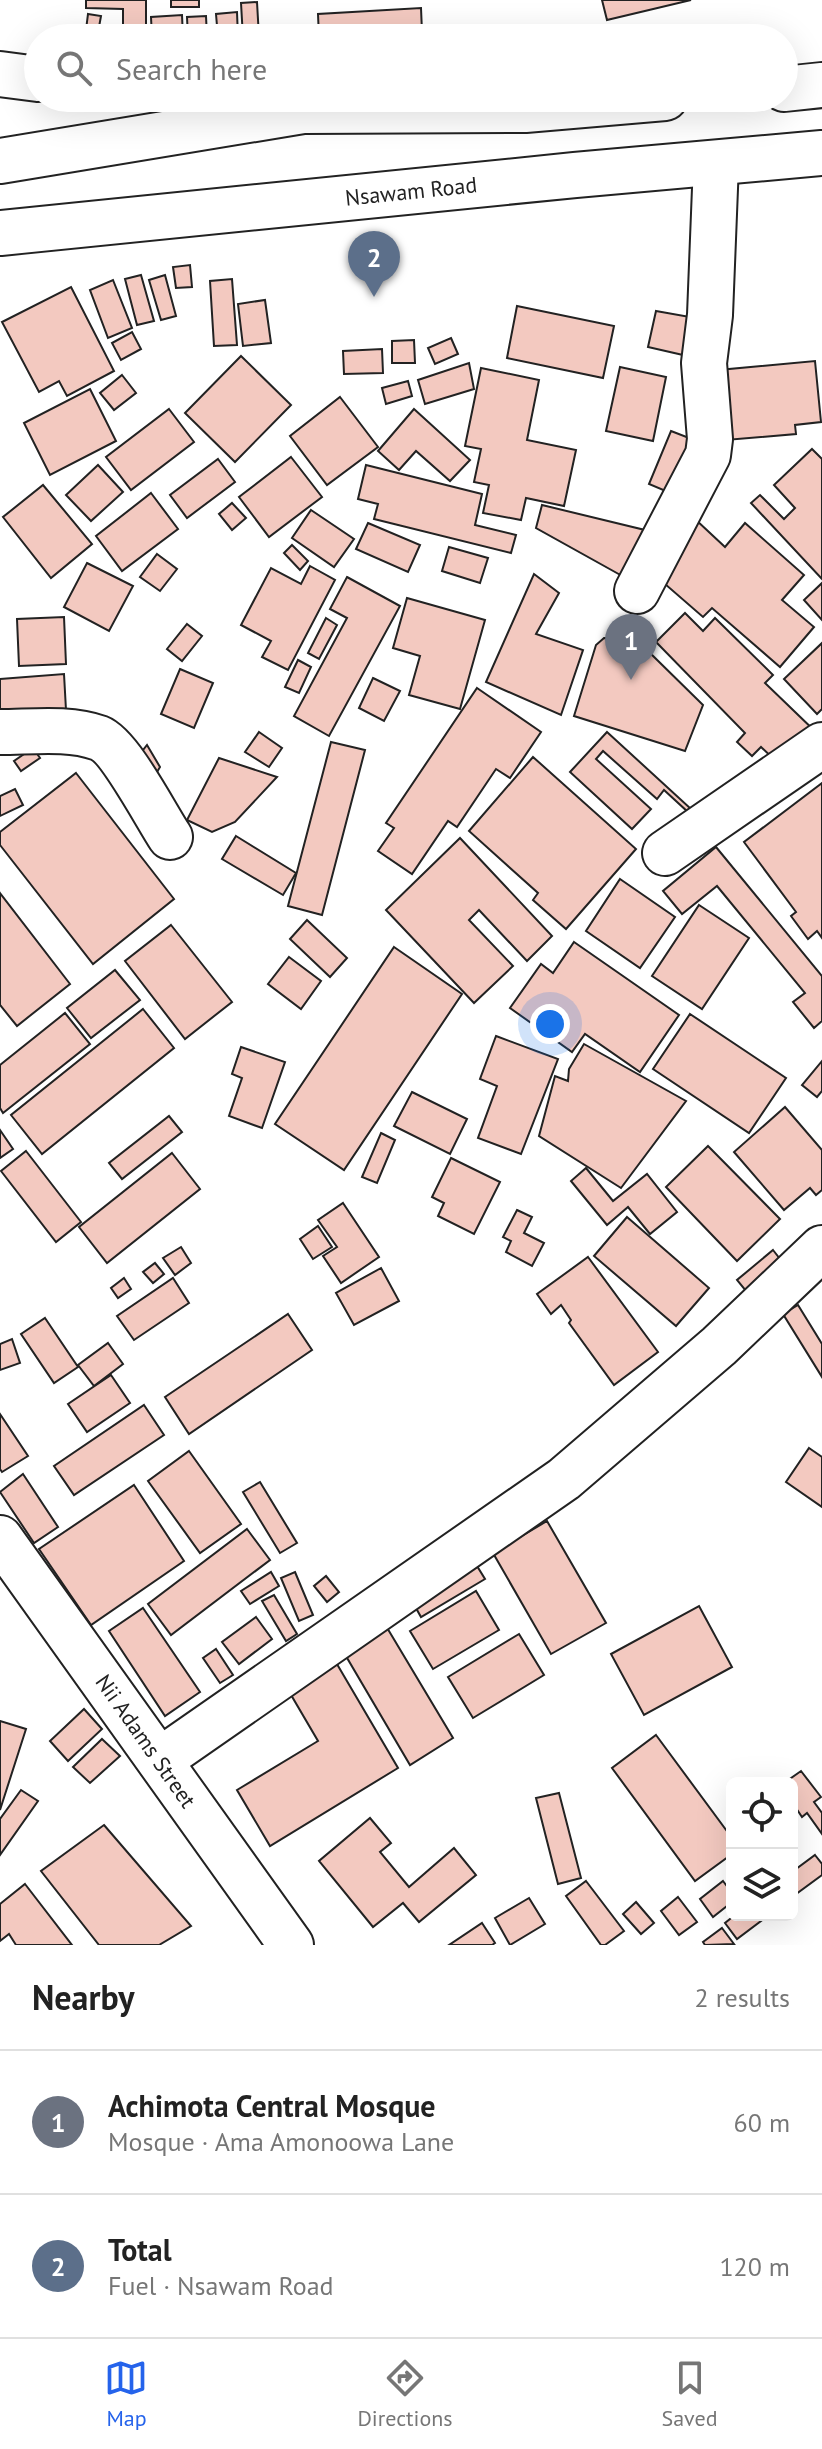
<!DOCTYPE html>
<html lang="en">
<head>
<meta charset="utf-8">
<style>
  :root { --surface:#fff; --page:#f6f6f6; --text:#222; --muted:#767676; --line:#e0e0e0; --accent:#2563eb }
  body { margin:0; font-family:"PT Sans",sans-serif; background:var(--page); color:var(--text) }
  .controls { position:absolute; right:24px; bottom:24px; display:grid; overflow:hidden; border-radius:12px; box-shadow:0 8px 32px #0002 }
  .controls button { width:72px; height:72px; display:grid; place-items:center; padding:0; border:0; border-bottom:2px solid var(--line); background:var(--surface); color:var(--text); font:40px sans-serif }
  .you { position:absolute; left:550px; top:1024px; width:28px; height:28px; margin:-20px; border:6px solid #fff; border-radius:50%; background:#1a73e8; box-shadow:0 0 0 12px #1a73e833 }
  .badge { display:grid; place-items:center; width:52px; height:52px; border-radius:50%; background:var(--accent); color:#fff; font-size:26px; font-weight:700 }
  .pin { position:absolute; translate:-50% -66px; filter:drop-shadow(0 2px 4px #0008) }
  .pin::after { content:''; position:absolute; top:42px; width:28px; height:24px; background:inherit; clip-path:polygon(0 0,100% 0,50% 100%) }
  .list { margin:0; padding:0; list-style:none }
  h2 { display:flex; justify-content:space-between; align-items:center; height:104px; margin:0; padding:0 32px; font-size:34px }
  h2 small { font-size:26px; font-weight:400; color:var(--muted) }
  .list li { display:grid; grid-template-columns:52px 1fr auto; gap:24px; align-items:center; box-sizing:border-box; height:144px; padding:0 32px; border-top:2px solid var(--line) }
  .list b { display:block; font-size:30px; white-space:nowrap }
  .list p { margin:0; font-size:26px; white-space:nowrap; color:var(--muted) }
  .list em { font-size:26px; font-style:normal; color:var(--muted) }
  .icon { flex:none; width:44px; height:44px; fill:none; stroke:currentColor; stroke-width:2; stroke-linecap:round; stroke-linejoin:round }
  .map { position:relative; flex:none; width:822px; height:1945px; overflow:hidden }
  .search { position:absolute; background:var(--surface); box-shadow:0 8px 32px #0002; left:24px; right:24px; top:24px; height:88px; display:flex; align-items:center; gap:20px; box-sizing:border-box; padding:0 28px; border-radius:44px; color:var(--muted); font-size:30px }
  .sheet { height:392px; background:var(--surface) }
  nav { display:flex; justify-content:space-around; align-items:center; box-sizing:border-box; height:112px; border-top:2px solid var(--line); background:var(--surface); font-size:22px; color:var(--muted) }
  nav a { display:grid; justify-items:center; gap:4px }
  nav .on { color:var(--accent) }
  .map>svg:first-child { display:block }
</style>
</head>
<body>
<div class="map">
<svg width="822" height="1945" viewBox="0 0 822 1945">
  <rect width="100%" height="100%" fill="#fff"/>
  <g fill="#f3c9c0" stroke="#222" stroke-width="2">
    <path d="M 86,0 L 146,0 L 146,38 L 123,38 L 123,9 L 86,8 Z"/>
    <rect x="171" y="0" width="28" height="7"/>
    <path d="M 602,0 L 691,0 L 607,20 Z"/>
    <path d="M 257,2 L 259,37 L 243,38 L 241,3 Z"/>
    <path d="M 421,8 L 422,32 L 319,38 L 318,14 Z"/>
    <path d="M 237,12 L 238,38 L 218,38 L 216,14 Z"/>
    <path d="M 88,14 L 101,16 L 97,38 L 85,38 Z"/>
    <path d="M 182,15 L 183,38 L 152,38 L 151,17 Z"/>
    <path d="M 206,16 L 207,38 L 188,38 L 187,17 Z"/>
    <path d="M 190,265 L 192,287 L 176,288 L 173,267 Z"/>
    <path d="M 141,275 L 154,321 L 137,325 L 125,279 Z"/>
    <path d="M 165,275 L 176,316 L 161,320 L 149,280 Z"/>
    <path d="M 232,279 L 237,345 L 214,346 L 210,281 Z"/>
    <path d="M 113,280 L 132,328 L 108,338 L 90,290 Z"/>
    <path d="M 71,287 L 114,371 L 67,396 L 59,381 L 39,392 L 2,322 Z"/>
    <path d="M 265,300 L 271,343 L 243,346 L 238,304 Z"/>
    <path d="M 517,306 L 614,326 L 603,378 L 507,358 Z"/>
    <path d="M 656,311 L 690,317 L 683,355 L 648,347 Z"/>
    <path d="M 132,332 L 141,349 L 121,360 L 112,343 Z"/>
    <path d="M 451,338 L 458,354 L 435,364 L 428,348 Z"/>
    <path d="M 414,340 L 415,363 L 392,363 L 392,341 Z"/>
    <path d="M 382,349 L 383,373 L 344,374 L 343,351 Z"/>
    <path d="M 241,356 L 291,405 L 235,462 L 185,413 Z"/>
    <path d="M 815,361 L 821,422 L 795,425 L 796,434 L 714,441 L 708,371 Z"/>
    <path d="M 469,363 L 474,389 L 425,404 L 418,380 Z"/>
    <path d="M 620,367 L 666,377 L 653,441 L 606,431 Z"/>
    <path d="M 481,368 L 539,380 L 527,440 L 576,450 L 564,506 L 526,498 L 521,520 L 483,513 L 489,485 L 474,482 L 481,449 L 465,446 Z"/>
    <path d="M 122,375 L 136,393 L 114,410 L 100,393 Z"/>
    <path d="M 408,381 L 412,396 L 386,404 L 382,388 Z"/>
    <path d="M 90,389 L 116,441 L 50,475 L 24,423 Z"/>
    <path d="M 340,397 L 378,447 L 327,485 L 290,436 Z"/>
    <path d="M 169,409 L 194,442 L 131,490 L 106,457 Z"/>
    <path d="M 414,409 L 470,460 L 450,481 L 416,451 L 399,470 L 378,451 Z"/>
    <path d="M 671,431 L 697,441 L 675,495 L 649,484 Z"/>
    <path d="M 812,449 L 822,459 L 822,579 L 751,503 L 760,495 L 784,519 L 795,508 L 774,485 Z"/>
    <path d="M 291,457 L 322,497 L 269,537 L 239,497 Z"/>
    <path d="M 218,459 L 235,482 L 187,518 L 170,495 Z"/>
    <path d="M 98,465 L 123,492 L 91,521 L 66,495 Z"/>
    <path d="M 366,465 L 482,494 L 475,525 L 516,535 L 511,553 L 374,519 L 378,504 L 358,499 Z"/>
    <path d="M 43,485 L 92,544 L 51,578 L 3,517 Z"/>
    <path d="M 151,493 L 178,529 L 122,571 L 96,536 Z"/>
    <path d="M 232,503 L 246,518 L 232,530 L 219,514 Z"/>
    <path d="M 542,505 L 649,531 L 624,577 L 536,528 Z"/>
    <path d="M 311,510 L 354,539 L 334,567 L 292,538 Z"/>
    <path d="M 695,519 L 725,547 L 745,523 L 804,575 L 782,600 L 814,627 L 780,667 L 712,608 L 703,617 L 650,571 Z"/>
    <path d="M 368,523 L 420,545 L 408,572 L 356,549 Z"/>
    <path d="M 292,545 L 308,561 L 300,570 L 284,553 Z"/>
    <path d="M 449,547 L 488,558 L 480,583 L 442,571 Z"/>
    <path d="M 157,554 L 177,569 L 160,591 L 140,577 Z"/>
    <path d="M 87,563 L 133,586 L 109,631 L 64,607 Z"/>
    <path d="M 310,566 L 335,580 L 288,670 L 262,657 L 271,641 L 241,625 L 271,568 L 301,584 Z"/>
    <path d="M 534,574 L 559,593 L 536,634 L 583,650 L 561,715 L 486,682 Z"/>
    <path d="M 347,577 L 400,606 L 329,736 L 294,716 L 347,618 L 330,609 Z"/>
    <path d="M 822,583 L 822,620 L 804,600 Z"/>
    <path d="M 407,598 L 485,620 L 460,709 L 409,695 L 420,656 L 393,648 Z"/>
    <path d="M 685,613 L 703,631 L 715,618 L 773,675 L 765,683 L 822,738 L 778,763 L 761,747 L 752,756 L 737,742 L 745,733 L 656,642 Z"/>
    <path d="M 64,617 L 66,664 L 19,666 L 17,619 Z"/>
    <path d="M 326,618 L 337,625 L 319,659 L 308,653 Z"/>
    <path d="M 187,624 L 202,636 L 182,661 L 167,649 Z"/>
    <path d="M 604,638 L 619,639 L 617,650 L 632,655 L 634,649 L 649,652 L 703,705 L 685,751 L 574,716 L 596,645 Z"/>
    <path d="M 822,643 L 822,709 L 817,714 L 784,679 Z"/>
    <path d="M 298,660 L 311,667 L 299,693 L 285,687 Z"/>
    <path d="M 180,669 L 213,683 L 194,728 L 161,714 Z"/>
    <path d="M 64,674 L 66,710 L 0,716 L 0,679 Z"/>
    <path d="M 373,678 L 400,691 L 384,721 L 359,708 Z"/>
    <path d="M 477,688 L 541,732 L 510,778 L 496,769 L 457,827 L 448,821 L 412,874 L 378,851 L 394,828 L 386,823 Z"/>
    <path d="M 259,732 L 282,748 L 269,767 L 245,752 Z"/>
    <path d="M 607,732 L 691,809 L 688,812 L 664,790 L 657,799 L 603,751 L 596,759 L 651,809 L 632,829 L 570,772 Z"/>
    <path d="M 331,742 L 365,750 L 322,915 L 288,906 Z"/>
    <path d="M 147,745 L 160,767 L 151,782 L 132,764 Z"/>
    <path d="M 33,748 L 40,758 L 21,771 L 14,761 Z"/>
    <path d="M 533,757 L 636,849 L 566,929 L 533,900 L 538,893 L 469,831 Z"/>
    <path d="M 219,758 L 277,777 L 235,822 L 212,832 L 187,820 Z"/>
    <path d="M 76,773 L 174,899 L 93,964 L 0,845 L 0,832 Z"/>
    <path d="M 822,783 L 822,938 L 817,931 L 808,939 L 791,916 L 796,912 L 744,842 Z"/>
    <path d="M 15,789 L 23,805 L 0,816 L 0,796 Z"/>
    <path d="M 236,836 L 296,873 L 283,895 L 222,859 Z"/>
    <path d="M 460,838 L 552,936 L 527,961 L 479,910 L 469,920 L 513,966 L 474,1003 L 386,910 Z"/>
    <path d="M 716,847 L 822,976 L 822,1021 L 814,1028 L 793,1002 L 805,993 L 717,886 L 682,914 L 663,891 Z"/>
    <path d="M 620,879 L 675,917 L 640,968 L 586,931 Z"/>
    <path d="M 0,893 L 70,984 L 17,1026 L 0,1005 Z"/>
    <path d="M 699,905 L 749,938 L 702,1009 L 652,976 Z"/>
    <path d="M 307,920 L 347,958 L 330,977 L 290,939 Z"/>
    <path d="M 171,925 L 232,1002 L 185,1039 L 125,961 Z"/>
    <path d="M 574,942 L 679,1015 L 640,1072 L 585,1034 L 572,1052 L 510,1008 L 541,964 L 553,973 Z"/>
    <path d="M 394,947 L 462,994 L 344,1170 L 275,1124 Z"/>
    <path d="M 289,957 L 321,981 L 301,1009 L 268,984 Z"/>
    <path d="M 115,970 L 140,1000 L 91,1038 L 67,1008 Z"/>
    <path d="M 143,1009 L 174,1048 L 42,1154 L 11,1115 Z"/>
    <path d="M 65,1013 L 90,1044 L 3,1113 L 0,1108 L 0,1065 Z"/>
    <path d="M 690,1014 L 786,1078 L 749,1133 L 653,1069 Z"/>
    <path d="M 496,1036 L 558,1059 L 521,1154 L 478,1138 L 497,1086 L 480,1079 Z"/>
    <path d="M 584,1044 L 686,1101 L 621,1188 L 539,1136 L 555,1076 L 568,1081 L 569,1069 Z"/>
    <path d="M 241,1047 L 285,1062 L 262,1128 L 229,1116 L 242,1078 L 232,1074 Z"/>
    <path d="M 822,1061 L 822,1091 L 817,1097 L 802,1085 Z"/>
    <path d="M 412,1092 L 467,1119 L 450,1154 L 394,1126 Z"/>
    <path d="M 785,1107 L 822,1150 L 822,1190 L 816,1195 L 810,1188 L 784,1210 L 734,1152 Z"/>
    <path d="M 169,1116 L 182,1132 L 122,1179 L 109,1163 Z"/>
    <path d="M 0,1130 L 13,1149 L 0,1158 Z"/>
    <path d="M 381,1133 L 395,1140 L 377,1183 L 362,1177 Z"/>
    <path d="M 708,1146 L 780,1219 L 737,1261 L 666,1187 Z"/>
    <path d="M 26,1151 L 81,1222 L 56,1242 L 1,1171 Z"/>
    <path d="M 172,1153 L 200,1189 L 107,1263 L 79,1227 Z"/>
    <path d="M 451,1158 L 500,1182 L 474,1234 L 438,1216 L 444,1203 L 432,1197 Z"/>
    <path d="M 586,1168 L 613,1201 L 647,1174 L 677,1212 L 650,1234 L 628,1207 L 607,1225 L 571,1181 Z"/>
    <path d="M 343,1203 L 379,1257 L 341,1283 L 323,1256 L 337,1247 L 318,1220 Z"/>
    <path d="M 517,1210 L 532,1217 L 524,1233 L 544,1243 L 532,1266 L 506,1252 L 511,1241 L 503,1237 Z"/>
    <path d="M 627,1217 L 709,1288 L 676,1326 L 594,1256 Z"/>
    <path d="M 318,1226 L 332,1247 L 313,1259 L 300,1239 Z"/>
    <path d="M 181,1247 L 191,1263 L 175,1275 L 163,1258 Z"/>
    <path d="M 773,1250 L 791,1273 L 755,1302 L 737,1280 Z"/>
    <path d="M 588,1257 L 658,1352 L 614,1385 L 569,1323 L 571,1320 L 561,1305 L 551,1314 L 537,1294 Z"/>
    <path d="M 155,1263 L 164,1274 L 153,1283 L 143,1272 Z"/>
    <path d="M 381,1268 L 399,1301 L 354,1325 L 336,1293 Z"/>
    <path d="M 124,1278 L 131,1289 L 118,1298 L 111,1288 Z"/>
    <path d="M 173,1278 L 189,1303 L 134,1340 L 117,1316 Z"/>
    <path d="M 798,1305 L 822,1344 L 822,1377 L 783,1314 Z"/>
    <path d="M 288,1314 L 312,1350 L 189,1434 L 165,1397 Z"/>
    <path d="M 45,1318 L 78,1367 L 54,1383 L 21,1334 Z"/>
    <path d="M 12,1339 L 20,1363 L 0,1370 L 0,1344 Z"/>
    <path d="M 108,1343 L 123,1364 L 94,1386 L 78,1365 Z"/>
    <path d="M 111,1375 L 130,1403 L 87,1432 L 68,1404 Z"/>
    <path d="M 144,1405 L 164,1435 L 74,1495 L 54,1466 Z"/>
    <path d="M 0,1414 L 28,1456 L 2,1472 L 0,1469 Z"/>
    <path d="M 809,1448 L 822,1457 L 822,1507 L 786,1482 Z"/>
    <path d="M 189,1451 L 241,1524 L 200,1553 L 148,1481 Z"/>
    <path d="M 23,1474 L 58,1527 L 34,1543 L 0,1492 Z"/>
    <path d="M 260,1482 L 297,1543 L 280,1553 L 243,1492 Z"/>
    <path d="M 134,1485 L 184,1561 L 91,1625 L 39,1549 Z"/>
    <path d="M 547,1521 L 606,1623 L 551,1654 L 493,1553 Z"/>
    <path d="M 247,1529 L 270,1560 L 171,1635 L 148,1604 Z"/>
    <path d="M 469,1553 L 485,1579 L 421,1617 L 407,1592 Z"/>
    <path d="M 271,1572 L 279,1586 L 250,1604 L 241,1591 Z"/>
    <path d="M 295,1572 L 313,1615 L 299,1621 L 281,1578 Z"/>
    <path d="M 326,1576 L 339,1592 L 327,1602 L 314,1586 Z"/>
    <path d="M 476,1591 L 499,1630 L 433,1669 L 410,1631 Z"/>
    <path d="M 274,1595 L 297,1634 L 286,1641 L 262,1601 Z"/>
    <path d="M 699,1606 L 732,1667 L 644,1715 L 611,1654 Z"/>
    <path d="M 143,1608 L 200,1692 L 165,1716 L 109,1631 Z"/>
    <path d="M 256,1617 L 272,1639 L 239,1664 L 222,1642 Z"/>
    <path d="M 386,1626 L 453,1738 L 410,1765 L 343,1651 Z"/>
    <path d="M 519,1634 L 544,1675 L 473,1718 L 448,1677 Z"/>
    <path d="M 216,1649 L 233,1675 L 220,1683 L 203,1658 Z"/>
    <path d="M 334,1659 L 398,1768 L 270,1846 L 237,1790 L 318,1741 L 287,1688 Z"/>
    <path d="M 84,1709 L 102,1729 L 68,1761 L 50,1741 Z"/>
    <path d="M 0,1721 L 26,1729 L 0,1810 Z"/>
    <path d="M 656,1735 L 732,1838 L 732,1854 L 695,1881 L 612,1768 Z"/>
    <path d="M 102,1739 L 120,1756 L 90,1783 L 73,1767 Z"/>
    <path d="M 801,1771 L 821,1797 L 814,1802 L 822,1813 L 822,1834 L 807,1813 L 802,1817 L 792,1802 L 792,1783 L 784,1783 Z"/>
    <path d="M 21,1790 L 38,1801 L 0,1855 L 0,1819 Z"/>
    <path d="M 559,1793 L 581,1878 L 558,1884 L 536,1798 Z"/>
    <path d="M 370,1818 L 391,1843 L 380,1852 L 409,1887 L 454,1848 L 476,1875 L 419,1922 L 403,1903 L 373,1927 L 319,1861 Z"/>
    <path d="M 104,1825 L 191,1926 L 159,1945 L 99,1945 L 41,1871 Z"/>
    <path d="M 815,1855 L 822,1864 L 822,1875 L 792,1897 L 792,1872 Z"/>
    <path d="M 586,1881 L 624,1931 L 605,1945 L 601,1945 L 566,1896 Z"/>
    <path d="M 723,1881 L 732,1893 L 732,1902 L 713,1917 L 700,1899 Z"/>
    <path d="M 25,1884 L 72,1945 L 16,1945 L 9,1934 L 0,1941 L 0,1904 Z"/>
    <path d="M 678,1897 L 697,1922 L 679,1935 L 661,1911 Z"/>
    <path d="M 529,1898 L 545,1924 L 510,1945 L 495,1918 Z"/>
    <path d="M 636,1902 L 654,1923 L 641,1934 L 623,1914 Z"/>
    <path d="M 735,1915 L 769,1915 L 737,1939 L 725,1923 Z"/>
    <path d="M 482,1923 L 495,1943 L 492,1945 L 449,1945 Z"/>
    <path d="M 722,1928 L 734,1944 L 705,1945 L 703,1942 Z"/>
  </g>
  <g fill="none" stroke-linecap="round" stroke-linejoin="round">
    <defs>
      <g id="minor">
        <path d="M 637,591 L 708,455 L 710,439 L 704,363 L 710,315 L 716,163"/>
        <path d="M 0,732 C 31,732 69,727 99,738 C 120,746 156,816 170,837"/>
        <path d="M 665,853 L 822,745"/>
        <path d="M 0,1538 L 291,1945"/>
        <path d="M 160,1760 L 564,1479 L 719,1346 L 822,1248"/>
      </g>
      <g id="highway">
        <path d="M 0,74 L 38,79"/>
        <path d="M 784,89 L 822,85"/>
        <path d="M 0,161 L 303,111 L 525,110 L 665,98"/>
        <path d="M 0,233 L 575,175 L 822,153"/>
      </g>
    </defs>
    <use href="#minor" stroke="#222" stroke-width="48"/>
    <use href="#highway" stroke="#222" stroke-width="48"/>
    <use href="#minor" stroke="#fff" stroke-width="44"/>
    <use href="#highway" stroke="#fff" stroke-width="44"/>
  </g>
  <g text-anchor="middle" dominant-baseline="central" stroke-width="6" stroke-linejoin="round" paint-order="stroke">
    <g font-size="22" fill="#222" stroke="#fff">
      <text transform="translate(411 191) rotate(-6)">Nsawam Road</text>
      <text transform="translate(146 1741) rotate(55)">Nii Adams Street</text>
    </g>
  </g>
</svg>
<div class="controls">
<button><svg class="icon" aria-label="locate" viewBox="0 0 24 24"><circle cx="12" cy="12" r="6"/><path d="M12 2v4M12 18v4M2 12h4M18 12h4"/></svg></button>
<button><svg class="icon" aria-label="layers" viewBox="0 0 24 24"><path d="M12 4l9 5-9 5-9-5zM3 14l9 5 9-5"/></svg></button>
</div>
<div class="you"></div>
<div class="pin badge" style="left:631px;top:680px;background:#6b7280">1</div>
<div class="pin badge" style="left:374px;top:297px;background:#5c6f8a">2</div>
<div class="search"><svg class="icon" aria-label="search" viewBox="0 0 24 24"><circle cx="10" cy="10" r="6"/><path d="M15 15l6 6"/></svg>Search here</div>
</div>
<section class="sheet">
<h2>Nearby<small>2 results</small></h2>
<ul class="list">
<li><span class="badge" style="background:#6b7280">1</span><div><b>Achimota Central Mosque</b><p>Mosque · Ama Amonoowa Lane</p></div><em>60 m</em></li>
<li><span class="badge" style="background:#5c6f8a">2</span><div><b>Total</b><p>Fuel · Nsawam Road</p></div><em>120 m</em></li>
</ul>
</section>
<nav>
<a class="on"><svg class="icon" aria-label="map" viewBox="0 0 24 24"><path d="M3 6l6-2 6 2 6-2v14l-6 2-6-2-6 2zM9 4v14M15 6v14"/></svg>Map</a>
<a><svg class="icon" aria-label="directions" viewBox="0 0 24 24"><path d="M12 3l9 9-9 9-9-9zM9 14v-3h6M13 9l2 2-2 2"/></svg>Directions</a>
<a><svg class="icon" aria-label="saved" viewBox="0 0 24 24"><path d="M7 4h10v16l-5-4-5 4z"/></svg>Saved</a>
</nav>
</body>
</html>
